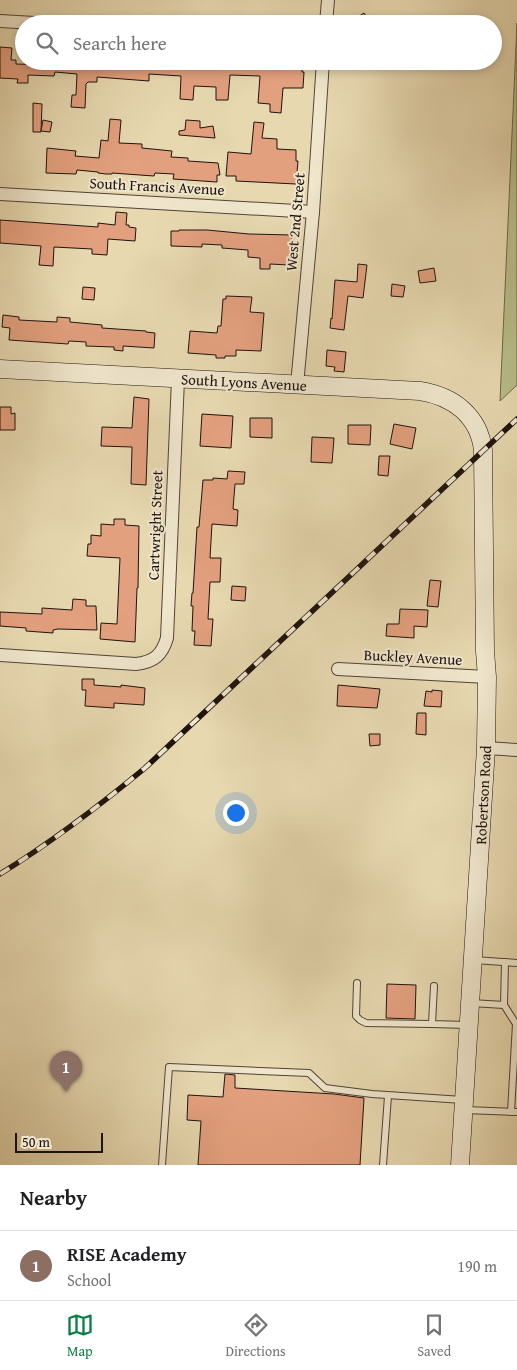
<!DOCTYPE html>
<html lang="en">
<head>
<meta charset="utf-8">
<style>
  :root { --surface:#fff; --page:#f2f2f2; --text:#202124; --muted:#757577; --line:#e0e0e0; --accent:#0b8043 }
  body { margin:0; font-family:"Gentium Book Plus",serif; background:var(--page); color:var(--text) }
  .scale { position:absolute; left:15px; bottom:12px; width:88px; box-sizing:border-box; padding-left:5px; border:2px solid #1f130f; border-top:0; font-size:14px; line-height:18px; white-space:nowrap; color:#1f130f; -webkit-text-stroke:4px #efe6cc; paint-order:stroke }
  .you { position:absolute; left:235px; top:812px; width:18px; height:18px; margin:-12px; border:4px solid #fff; border-radius:50%; background:#1a73e8; box-shadow:0 0 0 8px #1a73e833 }
  .badge { display:grid; place-items:center; width:32px; height:32px; border-radius:50%; background:var(--accent); color:#fff; font-size:16px; font-weight:700 }
  .pin { position:absolute; translate:-50% -41px; filter:drop-shadow(0 1px 2px #0008) }
  .pin::after { content:''; position:absolute; top:26px; width:18px; height:15px; background:inherit; clip-path:polygon(0 0,100% 0,50% 100%) }
  .list { margin:0; padding:0; list-style:none }
  h2 { display:flex; justify-content:space-between; align-items:center; height:65px; margin:0; padding:0 20px; font-size:21px }
  h2 small { font-size:16px; font-weight:400; color:var(--muted) }
  .list li { display:grid; grid-template-columns:32px 1fr auto; gap:15px; align-items:center; box-sizing:border-box; height:70px; padding:0 20px; border-top:1px solid var(--line) }
  .list b { display:block; font-size:19px; white-space:nowrap }
  .list p { margin:0; font-size:16px; white-space:nowrap; color:var(--muted) }
  .list em { font-size:16px; font-style:normal; color:var(--muted) }
  .icon { flex:none; width:28px; height:28px; fill:none; stroke:currentColor; stroke-width:2; stroke-linecap:round; stroke-linejoin:round }
  .map { position:relative; flex:none; width:517px; height:1165px; overflow:hidden }
  .search { position:absolute; background:var(--surface); box-shadow:0 2px 8px #0003; left:15px; right:15px; top:15px; height:55px; display:flex; align-items:center; gap:12px; box-sizing:border-box; padding:0 18px; border-radius:28px; color:var(--muted); font-size:19px }
  .sheet { height:135px; background:var(--surface) }
  nav { display:flex; justify-content:space-around; align-items:center; box-sizing:border-box; height:70px; border-top:1px solid var(--line); background:var(--surface); font-size:14px; color:var(--muted) }
  nav a { display:grid; justify-items:center; gap:2px }
  nav .on { color:var(--accent) }
  .map>svg:first-child { display:block }
</style>
</head>
<body>
<div class="map">
<svg width="517" height="1165" viewBox="0 0 517 1165">
  <rect width="100%" height="100%" fill="#e7d8b0"/>
  <filter id="stains"><feTurbulence type="fractalNoise" baseFrequency=".004" numOctaves="4"/><feColorMatrix values="0 0 0 0 .2 0 0 0 0 .09 0 0 0 0 .02 0 0 0 .5 -.17"/></filter>
  <radialGradient id="worn" r=".72"><stop offset=".6" stop-color="#630" stop-opacity="0"/><stop offset="1" stop-color="#630" stop-opacity=".3"/></radialGradient>
  <path fill="#b7be8a" stroke="#6b684c" d="M 517,23 L 517,385 L 500,401 Z"/>
  <g fill="#e3a07e" stroke="#1f130f">
    <path d="M 364,13 L 371,24 L 347,24 Z"/>
    <path d="M 0,47 L 12,48 L 11,60 L 16,60 L 16,64 L 48,65 L 48,61 L 177,61 L 213,63 L 213,61 L 238,63 L 244,61 L 276,61 L 276,64 L 302,66 L 302,72 L 304,72 L 303,88 L 283,88 L 281,113 L 270,112 L 270,104 L 258,103 L 260,76 L 230,75 L 228,100 L 216,100 L 216,87 L 194,86 L 193,100 L 180,99 L 181,76 L 149,74 L 149,81 L 97,77 L 97,82 L 88,82 L 86,84 L 85,108 L 71,107 L 72,95 L 76,95 L 77,74 L 55,72 L 54,76 L 28,75 L 28,83 L 17,83 L 18,79 L 0,78 Z"/>
    <path d="M 33,103 L 42,104 L 41,132 L 33,132 Z"/>
    <path d="M 110,119 L 121,120 L 119,143 L 142,144 L 142,148 L 172,151 L 171,157 L 188,158 L 188,161 L 218,163 L 220,175 L 217,175 L 217,182 L 173,179 L 174,174 L 155,173 L 154,176 L 112,173 L 112,174 L 106,174 L 98,173 L 98,172 L 77,170 L 76,174 L 46,173 L 47,148 L 76,151 L 75,156 L 99,158 L 101,140 L 108,141 Z"/>
    <path d="M 43,120 L 52,122 L 50,132 L 41,131 Z"/>
    <path d="M 186,120 L 200,121 L 200,128 L 213,126 L 215,138 L 179,135 L 179,131 L 185,130 Z"/>
    <path d="M 254,122 L 264,123 L 262,138 L 277,139 L 277,149 L 296,150 L 296,161 L 298,161 L 296,184 L 236,181 L 236,176 L 226,176 L 228,152 L 251,154 Z"/>
    <path d="M 116,212 L 127,213 L 126,225 L 129,225 L 129,227 L 136,228 L 135,241 L 108,239 L 107,255 L 92,254 L 92,249 L 54,247 L 53,266 L 39,265 L 41,246 L 0,243 L 0,220 L 98,227 L 98,223 L 115,225 Z"/>
    <path d="M 179,230 L 207,230 L 249,234 L 292,235 L 289,265 L 270,264 L 270,269 L 260,269 L 260,258 L 248,257 L 248,250 L 222,248 L 222,245 L 202,244 L 202,247 L 171,246 L 171,231 L 179,231 Z"/>
    <path d="M 358,264 L 367,265 L 363,298 L 348,296 L 344,330 L 330,328 L 331,318 L 332,319 L 335,280 L 357,282 Z"/>
    <path d="M 434,268 L 436,281 L 420,283 L 418,271 Z"/>
    <path d="M 392,284 L 405,286 L 403,297 L 391,296 Z"/>
    <path d="M 83,287 L 95,288 L 94,300 L 82,299 Z"/>
    <path d="M 226,296 L 252,297 L 250,312 L 264,313 L 261,351 L 236,350 L 236,356 L 225,356 L 225,358 L 216,358 L 216,355 L 188,353 L 190,331 L 217,333 L 218,326 L 221,326 L 223,299 L 226,299 Z"/>
    <path d="M 3,315 L 19,317 L 19,320 L 57,322 L 57,317 L 70,318 L 70,322 L 102,325 L 102,328 L 146,331 L 146,332 L 155,333 L 154,348 L 123,346 L 123,351 L 114,350 L 114,347 L 86,346 L 86,342 L 69,341 L 68,344 L 9,340 L 10,328 L 2,327 Z"/>
    <path d="M 327,350 L 346,352 L 344,372 L 334,371 L 335,367 L 326,366 Z"/>
    <path d="M 134,397 L 149,399 L 146,485 L 131,484 L 132,447 L 101,446 L 102,427 L 132,428 Z"/>
    <path d="M 0,407 L 11,407 L 11,414 L 15,413 L 15,430 L 0,430 Z"/>
    <path d="M 202,414 L 233,416 L 231,448 L 200,446 Z"/>
    <path d="M 250,418 L 272,418 L 272,438 L 250,437 Z"/>
    <path d="M 394,424 L 416,428 L 412,449 L 390,444 Z"/>
    <path d="M 348,425 L 371,425 L 370,445 L 348,444 Z"/>
    <path d="M 312,437 L 334,438 L 332,463 L 311,462 Z"/>
    <path d="M 379,456 L 390,456 L 388,476 L 378,475 Z"/>
    <path d="M 228,471 L 245,472 L 244,484 L 235,484 L 233,509 L 238,510 L 237,526 L 212,524 L 210,558 L 221,558 L 220,582 L 210,582 L 208,619 L 213,619 L 211,646 L 194,645 L 195,631 L 192,631 L 193,606 L 191,606 L 192,593 L 193,593 L 197,527 L 199,527 L 203,480 L 213,480 L 213,478 L 227,479 Z"/>
    <path d="M 114,519 L 125,519 L 125,525 L 139,526 L 138,588 L 137,588 L 135,642 L 100,639 L 101,623 L 117,624 L 120,558 L 87,556 L 88,544 L 91,544 L 91,535 L 101,536 L 101,524 L 114,525 Z"/>
    <path d="M 430,580 L 441,581 L 438,607 L 427,606 Z"/>
    <path d="M 232,586 L 246,587 L 245,601 L 231,600 Z"/>
    <path d="M 73,599 L 86,600 L 86,606 L 96,606 L 97,630 L 58,629 L 53,630 L 53,633 L 26,631 L 26,628 L 0,626 L 0,612 L 42,614 L 42,608 L 72,610 Z"/>
    <path d="M 400,609 L 428,610 L 427,627 L 414,626 L 414,638 L 386,636 L 387,624 L 399,624 Z"/>
    <path d="M 82,679 L 94,679 L 94,685 L 121,687 L 121,685 L 145,688 L 144,705 L 114,703 L 114,708 L 85,706 L 86,690 L 82,690 Z"/>
    <path d="M 338,685 L 380,689 L 377,708 L 337,706 Z"/>
    <path d="M 432,690 L 442,691 L 441,707 L 424,706 L 426,691 L 432,692 Z"/>
    <path d="M 417,713 L 426,713 L 426,735 L 416,734 Z"/>
    <path d="M 369,734 L 380,734 L 380,745 L 370,746 Z"/>
    <path d="M 387,984 L 416,985 L 415,1019 L 386,1018 Z"/>
    <path d="M 225,1074 L 235,1075 L 235,1088 L 334,1094 L 364,1098 L 360,1165 L 198,1165 L 201,1121 L 187,1120 L 188,1095 L 223,1097 Z"/>
  </g>
  <g fill="none" stroke-linecap="round" stroke-linejoin="round">
    <defs>
      <g id="lane">
        <path d="M 474,960 L 517,963"/>
        <path d="M 505,962 L 504,1005 L 516,1024 L 511,1112"/>
        <path d="M 357,983 L 356,1016 L 360,1020 L 366,1023 L 432,1024"/>
        <path d="M 434,986 L 432,1024 L 467,1025"/>
        <path d="M 471,1003 L 504,1005"/>
        <path d="M 465,1110 L 517,1112"/>
        <path d="M 162,1165 L 169,1067 L 309,1073 L 325,1088 L 372,1094 L 463,1100"/>
        <path d="M 383,1165 L 388,1096"/>
      </g>
      <g id="street">
        <path d="M 0,21 L 51,24"/>
        <path d="M 326,24 L 328,0"/>
        <path d="M 0,194 L 313,212"/>
        <path d="M 297,385 L 313,212 L 323,61"/>
        <path d="M 0,655 L 136,664 C 154,662 162,655 167,638 L 178,379"/>
        <path d="M 338,669 L 487,677"/>
        <path d="M 486,748 L 517,750"/>
      </g>
      <path id="secondary" d="M 0,369 L 420,391 C 453,396 479,416 483,450 L 485,651 L 487,677 L 486,748 L 460,1165"/>
    </defs>
    <use href="#lane" stroke="#514437" stroke-width="8"/>
    <use href="#street" stroke="#514437" stroke-width="14"/>
    <use href="#secondary" stroke="#1f130f" stroke-width="19"/>
    <use href="#lane" stroke="#efe6cc" stroke-width="6"/>
    <use href="#street" stroke="#efe6cc" stroke-width="12"/>
    <use href="#secondary" stroke="#efe6cc" stroke-width="18"/>
    <defs>
      <path id="rail" d="M 0,874 C 52,842 99,806 145,768 L 517,419"/>
    </defs>
    <use href="#rail" stroke="#1f130f" stroke-width="5.5"/>
    <use href="#rail" stroke="#efe6cc" stroke-width="4" stroke-dasharray="11" stroke-linecap="butt"/>
  </g>
  <g text-anchor="middle" dominant-baseline="central" stroke-width="4" stroke-linejoin="round" paint-order="stroke">
    <g font-size="15" fill="#1f130f" stroke="#efe6cc">
      <text transform="translate(157 186) rotate(3)">South Francis Avenue</text>
      <text transform="translate(295 222) rotate(-85)">West 2nd Street</text>
      <text transform="translate(244 382) rotate(3)">South Lyons Avenue</text>
      <text transform="translate(155 525) rotate(-88)">Cartwright Street</text>
      <text transform="translate(413 657) rotate(3)">Buckley Avenue</text>
      <text transform="translate(483 795) rotate(-87)">Robertson Road</text>
    </g>
  </g>
  <rect width="100%" height="100%" filter="url(#stains)"/>
  <rect width="100%" height="100%" fill="url(#worn)"/>
</svg>
<div class="scale">50 m</div>
<div class="you"></div>
<div class="pin badge" style="left:66px;top:1092px;background:#8d6e63">1</div>
<div class="search"><svg class="icon" aria-label="search" viewBox="0 0 24 24"><circle cx="10" cy="10" r="6"/><path d="M15 15l6 6"/></svg>Search here</div>
</div>
<section class="sheet">
<h2>Nearby<small></small></h2>
<ul class="list">
<li><span class="badge" style="background:#8d6e63">1</span><div><b>RISE Academy</b><p>School</p></div><em>190 m</em></li>
</ul>
</section>
<nav>
<a class="on"><svg class="icon" aria-label="map" viewBox="0 0 24 24"><path d="M3 6l6-2 6 2 6-2v14l-6 2-6-2-6 2zM9 4v14M15 6v14"/></svg>Map</a>
<a><svg class="icon" aria-label="directions" viewBox="0 0 24 24"><path d="M12 3l9 9-9 9-9-9zM9 14v-3h6M13 9l2 2-2 2"/></svg>Directions</a>
<a><svg class="icon" aria-label="saved" viewBox="0 0 24 24"><path d="M7 4h10v16l-5-4-5 4z"/></svg>Saved</a>
</nav>
</body>
</html>
